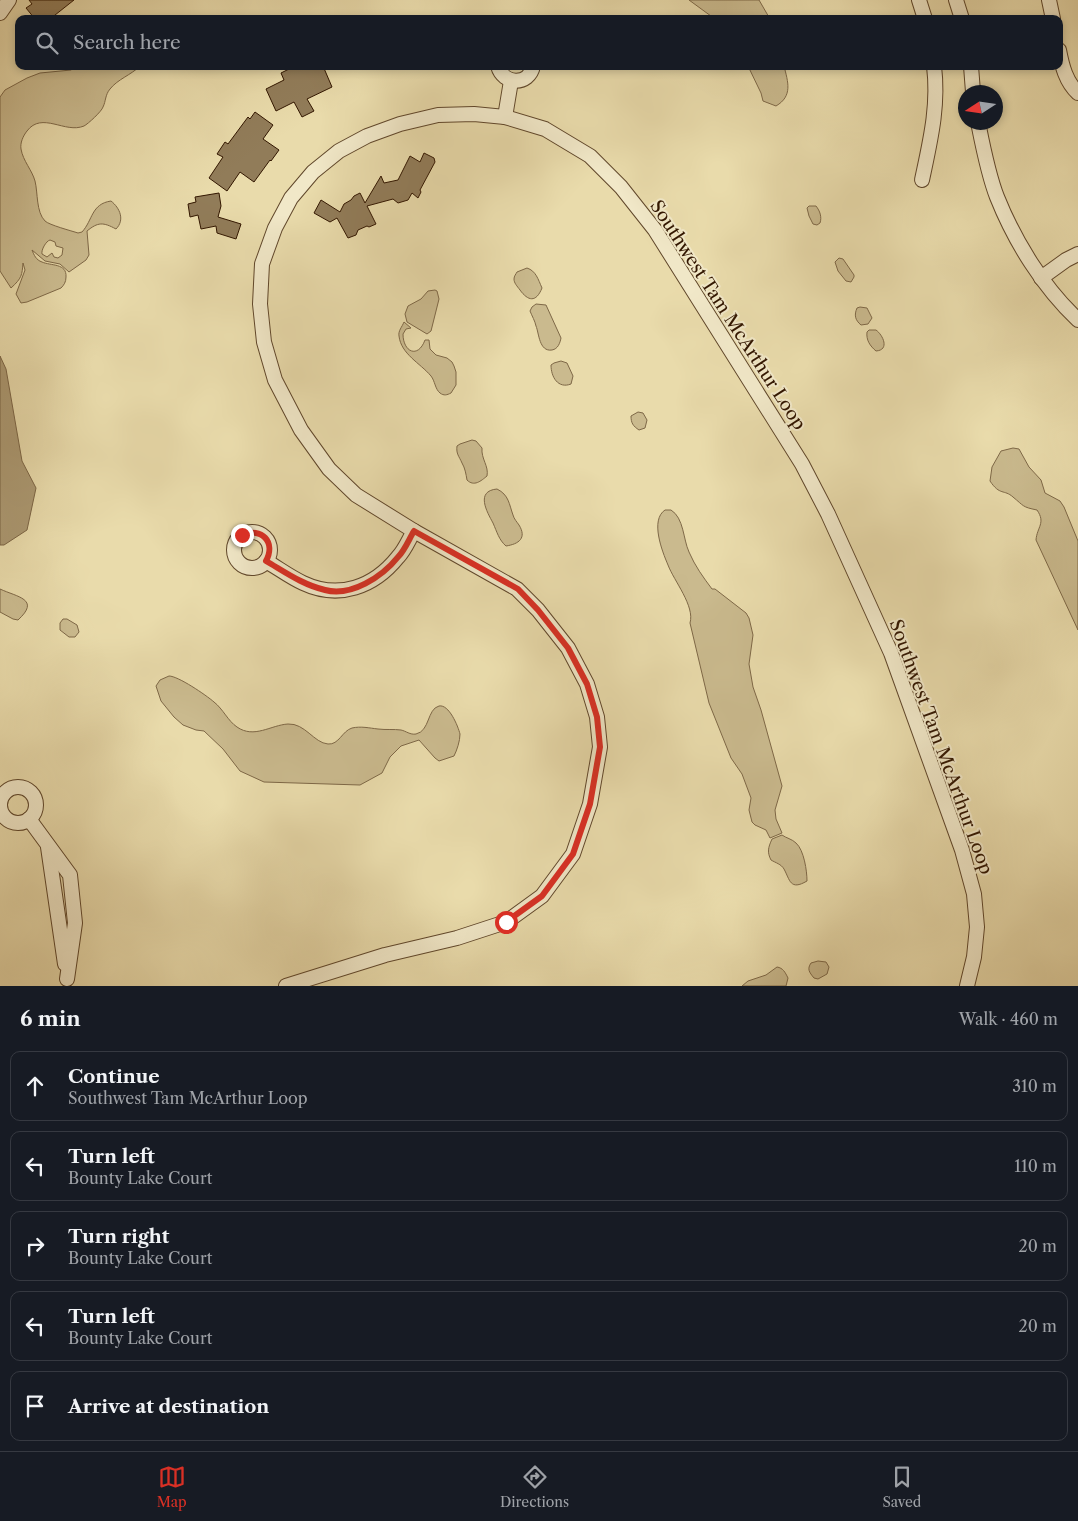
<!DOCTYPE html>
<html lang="en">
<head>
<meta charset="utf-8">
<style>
  :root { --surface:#171b24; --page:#20242c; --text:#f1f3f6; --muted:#9ea1a6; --line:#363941; --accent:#d93025 }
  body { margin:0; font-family:"Libre Caslon Text",serif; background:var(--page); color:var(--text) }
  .compass { position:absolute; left:958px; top:85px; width:45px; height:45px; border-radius:50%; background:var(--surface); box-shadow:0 2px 8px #0003; rotate:258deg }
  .stop { position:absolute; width:15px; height:15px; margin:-11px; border:4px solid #d93025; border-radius:50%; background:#fff }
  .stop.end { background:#d93025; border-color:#fff; box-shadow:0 1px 5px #0008 }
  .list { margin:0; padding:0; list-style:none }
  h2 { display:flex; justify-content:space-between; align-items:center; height:65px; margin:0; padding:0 20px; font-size:21px }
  h2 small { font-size:16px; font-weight:400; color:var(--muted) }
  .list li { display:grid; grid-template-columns:32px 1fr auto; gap:15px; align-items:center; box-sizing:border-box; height:70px; margin:0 10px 10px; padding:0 10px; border:1px solid var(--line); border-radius:10px }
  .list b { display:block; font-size:19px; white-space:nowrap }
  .list p { margin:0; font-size:16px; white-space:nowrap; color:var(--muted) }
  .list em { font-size:16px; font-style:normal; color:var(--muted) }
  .icon { flex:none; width:28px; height:28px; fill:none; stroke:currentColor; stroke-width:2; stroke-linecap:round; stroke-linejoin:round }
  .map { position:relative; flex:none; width:1078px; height:986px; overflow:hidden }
  .search { position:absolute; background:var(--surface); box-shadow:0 2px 8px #0003; left:15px; right:15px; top:15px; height:55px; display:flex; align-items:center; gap:12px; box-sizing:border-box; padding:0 18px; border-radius:10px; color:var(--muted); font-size:19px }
  .sheet { height:465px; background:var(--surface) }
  nav { display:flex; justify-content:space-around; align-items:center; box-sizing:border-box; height:70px; border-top:1px solid var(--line); background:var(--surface); font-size:14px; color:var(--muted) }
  nav a { display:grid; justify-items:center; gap:2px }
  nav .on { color:var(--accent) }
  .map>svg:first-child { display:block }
</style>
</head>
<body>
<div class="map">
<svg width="1078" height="986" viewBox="0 0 1078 986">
  <rect width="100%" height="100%" fill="#e9dbab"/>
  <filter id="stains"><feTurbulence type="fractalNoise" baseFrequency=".004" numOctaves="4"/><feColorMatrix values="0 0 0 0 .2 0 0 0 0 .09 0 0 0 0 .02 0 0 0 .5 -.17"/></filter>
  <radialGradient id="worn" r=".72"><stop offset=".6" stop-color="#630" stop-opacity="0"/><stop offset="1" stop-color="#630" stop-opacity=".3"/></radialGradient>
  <g fill="#caba8e" stroke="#7e6847" fill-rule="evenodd">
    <path d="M 689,0 L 759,0 L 770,19 L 715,19 Z"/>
    <path d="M 76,66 L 140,66 C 131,75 118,79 110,89 C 105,95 106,101 103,107 C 102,111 88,124 84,126 C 65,134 42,111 27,131 C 23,136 20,143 21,149 C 23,161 32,170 35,181 C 38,193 36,212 45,221 C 49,225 72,231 78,233 L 82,232 C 93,220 91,204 111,201 C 120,208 125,220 116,229 C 103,222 98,222 87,231 L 89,255 L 86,260 L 69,272 L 60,264 L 45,261 L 32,250 C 34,255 36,260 42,262 C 51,266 67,263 66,277 C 66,282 64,285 61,288 L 27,302 L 21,303 L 16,294 L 25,270 L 23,263 C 22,275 22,278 11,288 L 0,271 L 0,97 L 5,90 L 27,78 L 40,73 L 71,70 ZM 50,240 L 55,242 L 56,246 L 63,248 L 62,255 L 58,258 L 54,257 L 52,253 L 47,257 L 42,254 C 41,250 46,241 50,240 Z"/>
    <path d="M 748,66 L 784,66 C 788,82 793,96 776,106 L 763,101 L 761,93 Z"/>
    <path d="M 809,206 L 816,206 C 820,211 822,217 820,223 L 817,225 L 813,224 L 809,216 L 807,208 Z"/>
    <path d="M 839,258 L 843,259 L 854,275 L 854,277 L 851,282 L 846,281 L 838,271 L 835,262 Z"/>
    <path d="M 527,268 C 536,271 538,279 542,288 C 536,303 528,301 520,290 C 517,286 514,283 514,279 C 514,276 516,274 517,272 Z"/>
    <path d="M 435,290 L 437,291 L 439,299 L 431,331 L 427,334 L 407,322 L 405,314 L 408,306 L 421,299 L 428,291 Z"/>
    <path d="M 536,304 L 546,305 L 561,338 C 560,343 558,349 552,350 C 539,352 539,333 536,326 C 535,321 532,316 530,311 L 532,307 Z"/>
    <path d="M 860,307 L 867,308 L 872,318 L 868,324 L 861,325 C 855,320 854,315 857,308 Z"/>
    <path d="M 404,322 L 411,328 L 406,329 L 403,334 C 403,352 418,359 425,340 L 429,340 L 430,349 L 436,355 L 447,358 L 452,362 L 454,366 L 456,372 L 456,385 L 451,393 C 447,395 444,396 440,393 C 435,389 435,381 431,376 C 420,363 401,354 399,336 C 398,331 402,327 404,322 Z"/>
    <path d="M 869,330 L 876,330 C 883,335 890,350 876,351 C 870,346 866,340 867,332 Z"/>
    <path d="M 561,361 L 567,363 L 573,376 L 571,384 C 558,389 551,377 551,365 L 554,363 Z"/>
    <path d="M 638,412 L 643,413 L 647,420 L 645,428 L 639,430 C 633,426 631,423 631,416 Z"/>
    <path d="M 472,440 L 476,441 L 482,448 C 481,459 489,466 487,476 C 481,481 474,487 467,480 C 466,474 465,468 462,463 C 459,456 456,454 457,446 L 460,444 Z"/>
    <path d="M 1013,448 L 1019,449 L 1029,467 L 1041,480 L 1045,493 L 1060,501 L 1064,507 L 1078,541 L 1078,630 L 1036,540 C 1037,527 1046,523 1037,510 C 1022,507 1024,506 1013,497 C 1004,489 1000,496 990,481 L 992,467 L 1001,451 Z"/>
    <path d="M 497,489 C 509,495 509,504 513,515 C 514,519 517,522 519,525 C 527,538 519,544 506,546 C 499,540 497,532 493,523 C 487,512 475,491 497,489 Z"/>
    <path d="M 665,510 L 671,510 C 684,518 683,539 689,552 C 695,566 703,577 712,589 L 715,589 L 746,613 L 749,618 L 753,635 L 749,664 L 753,687 L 761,710 L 782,786 L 775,810 L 776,819 L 782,833 L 770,838 L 766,830 L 755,825 L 752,822 L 749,810 L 751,798 L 742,774 L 731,758 L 709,703 L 690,623 C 695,606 674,581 668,565 C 662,551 650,520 665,510 Z"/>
    <path d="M 0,589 C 17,597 41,599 18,620 L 13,619 L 0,612 Z"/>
    <path d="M 63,619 L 67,619 L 77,625 L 79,632 L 75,637 L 69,637 L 60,630 L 60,623 Z"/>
    <path d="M 169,676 C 178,676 206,695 214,702 C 223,709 228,721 237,727 C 254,739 271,725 288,724 C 305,723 314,743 328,744 C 339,745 342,731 352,728 C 361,726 369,728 378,729 C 386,730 394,729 401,730 C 406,731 410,735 416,734 C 430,731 427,709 439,706 C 449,704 458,726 460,734 C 460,741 457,750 454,756 L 439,761 L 435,758 L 419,740 L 401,746 L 390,757 L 382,773 L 360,785 L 264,782 L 240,771 L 223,749 L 204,731 L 196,730 L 183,725 L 174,717 L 161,701 L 156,686 L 160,680 Z"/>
    <path d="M 782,835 C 786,838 792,839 796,843 C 804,850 807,871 807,881 C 790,891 790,880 784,869 C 781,864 776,863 771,860 C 767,852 768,848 772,839 Z"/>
    <path d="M 818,961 L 826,962 L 829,967 L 827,974 L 818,979 L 814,978 C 809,972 807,969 811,963 Z"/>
    <path d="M 777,967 C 783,968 785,972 788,978 L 786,986 L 742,986 L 748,981 L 766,975 Z"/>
  </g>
  <path fill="#ab9871" stroke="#7b6444" d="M 0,356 L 6,369 L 22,461 L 36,488 L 27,530 L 4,545 L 0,545 Z"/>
  <g fill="#917c59" stroke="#321600">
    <path d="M 29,0 L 74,0 L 50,19 L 35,19 L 26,8 L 32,4 Z"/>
    <path d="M 295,66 L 323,66 L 332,87 L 307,99 L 314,111 L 302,117 L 294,102 L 276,111 L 266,89 L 284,80 L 281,73 Z"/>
    <path d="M 255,112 L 273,125 L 263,139 L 279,150 L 271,161 L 270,160 L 254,182 L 240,172 L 227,191 L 209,178 L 223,157 L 217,154 L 225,142 L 228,144 L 248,117 L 250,119 Z"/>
    <path d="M 424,153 L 434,158 L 435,162 L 420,190 L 421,192 L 418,198 L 412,193 L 408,200 L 398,203 L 393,199 L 367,206 L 376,224 L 369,227 L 367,226 L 358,230 L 356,235 L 348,238 L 337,218 L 330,222 L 314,213 L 321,200 L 340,212 L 344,204 L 351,200 L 354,196 L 360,193 L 365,203 L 381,176 L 384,183 L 398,180 L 410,156 L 420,162 Z"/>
    <path d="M 219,193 L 221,206 L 218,217 L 241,224 L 236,239 L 217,233 L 216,226 L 201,229 L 198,215 L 190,217 L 188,204 L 196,202 L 195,197 Z"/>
  </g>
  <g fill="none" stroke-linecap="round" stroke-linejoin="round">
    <defs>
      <g id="minor">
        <path d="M 919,0 L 925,19"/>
        <path d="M 956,0 L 962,19"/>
        <path d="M 1049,0 L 1053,19"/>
        <path d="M 0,13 L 9,0"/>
        <path d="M 1059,50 C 1062,66 1066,82 1078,93"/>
        <path d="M 498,66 C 503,85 529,86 533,66"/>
        <path d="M 971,66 L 973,92"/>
        <path d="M 505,117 L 511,81"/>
        <path d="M 978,122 C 983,147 988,174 997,197 C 1015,242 1043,287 1078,320"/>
        <path d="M 922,180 C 930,142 939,106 934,66"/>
        <path d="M 1041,278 L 1066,260 L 1078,254"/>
        <circle cx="252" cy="550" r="18"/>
        <path d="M 266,561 C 278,568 290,577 303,583 C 339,600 374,587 398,557 C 405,550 409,539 414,531"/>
        <circle cx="18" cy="805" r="18"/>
        <path d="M 29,819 L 70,875 L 75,923 L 67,979"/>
        <path d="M 48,847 L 65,964"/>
        <path d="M 286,986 L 385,955 L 457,938 L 506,922 L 542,896 L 573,854 L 590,804 L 600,747 L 597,717 L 587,684 L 568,648 L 538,610 L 517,589 L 414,531 L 356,495 L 329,469 L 301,430 L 275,380 L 264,342 L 260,304 L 262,264 L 275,228 L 291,198 L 313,172 L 339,151 L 367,136 L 400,124 L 438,115 L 474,114 L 505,117 L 545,129 L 590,156 L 621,187 L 655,230 L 802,464 L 828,514 L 891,653 L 962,850 L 974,894 L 977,927 L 974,957 L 967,986"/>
      </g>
    </defs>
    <use href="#minor" stroke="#60472b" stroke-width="16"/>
    <use href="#minor" stroke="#f1e8c8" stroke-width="14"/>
  </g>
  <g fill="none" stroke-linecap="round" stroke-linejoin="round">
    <path stroke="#d93025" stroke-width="6" d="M 242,535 C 262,527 276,542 266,561 C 285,572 303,585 325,590 C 351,597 382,577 398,557 C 405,550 409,539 414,531 L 518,589 L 538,610 L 568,648 L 587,684 L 597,717 L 600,747 L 590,804 L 573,854 L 542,896 L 506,922"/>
  </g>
  <g text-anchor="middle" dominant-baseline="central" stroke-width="4" stroke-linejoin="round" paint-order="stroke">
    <g font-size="18" fill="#321600" stroke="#f1e8c8">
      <text transform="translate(728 315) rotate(57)">Southwest Tam McArthur Loop</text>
      <text transform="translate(941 747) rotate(70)">Southwest Tam McArthur Loop</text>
    </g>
  </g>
  <rect width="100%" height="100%" filter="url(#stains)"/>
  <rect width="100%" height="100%" fill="url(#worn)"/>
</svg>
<svg class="compass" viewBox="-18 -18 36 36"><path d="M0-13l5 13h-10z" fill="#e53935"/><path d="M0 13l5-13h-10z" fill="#9ea1a6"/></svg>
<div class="stop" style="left:506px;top:922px"></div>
<div class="stop end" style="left:242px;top:535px"></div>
<div class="search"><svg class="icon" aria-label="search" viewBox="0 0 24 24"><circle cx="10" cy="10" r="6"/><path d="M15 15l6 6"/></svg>Search here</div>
</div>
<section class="sheet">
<h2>6 min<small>Walk · 460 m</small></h2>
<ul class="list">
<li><svg class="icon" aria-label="ahead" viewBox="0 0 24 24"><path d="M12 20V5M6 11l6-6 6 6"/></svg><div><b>Continue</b><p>Southwest Tam McArthur Loop</p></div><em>310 m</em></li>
<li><svg class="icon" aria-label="left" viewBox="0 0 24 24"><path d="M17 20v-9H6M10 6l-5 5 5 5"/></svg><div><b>Turn left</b><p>Bounty Lake Court</p></div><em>110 m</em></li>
<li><svg class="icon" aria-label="right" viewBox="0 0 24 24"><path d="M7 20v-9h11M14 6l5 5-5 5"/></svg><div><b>Turn right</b><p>Bounty Lake Court</p></div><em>20 m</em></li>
<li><svg class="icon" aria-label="left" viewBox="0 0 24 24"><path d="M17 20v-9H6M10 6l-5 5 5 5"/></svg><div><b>Turn left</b><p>Bounty Lake Court</p></div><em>20 m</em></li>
<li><svg class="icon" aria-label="arrive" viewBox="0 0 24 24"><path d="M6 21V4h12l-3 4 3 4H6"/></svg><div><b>Arrive at destination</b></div></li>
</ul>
</section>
<nav>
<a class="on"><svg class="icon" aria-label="map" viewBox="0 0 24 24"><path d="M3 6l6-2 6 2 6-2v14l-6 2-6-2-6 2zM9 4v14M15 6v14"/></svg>Map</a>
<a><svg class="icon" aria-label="directions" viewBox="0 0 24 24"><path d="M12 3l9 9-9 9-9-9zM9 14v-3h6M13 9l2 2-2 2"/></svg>Directions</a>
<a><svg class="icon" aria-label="saved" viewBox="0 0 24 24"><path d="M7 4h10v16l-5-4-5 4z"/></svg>Saved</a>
</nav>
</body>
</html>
